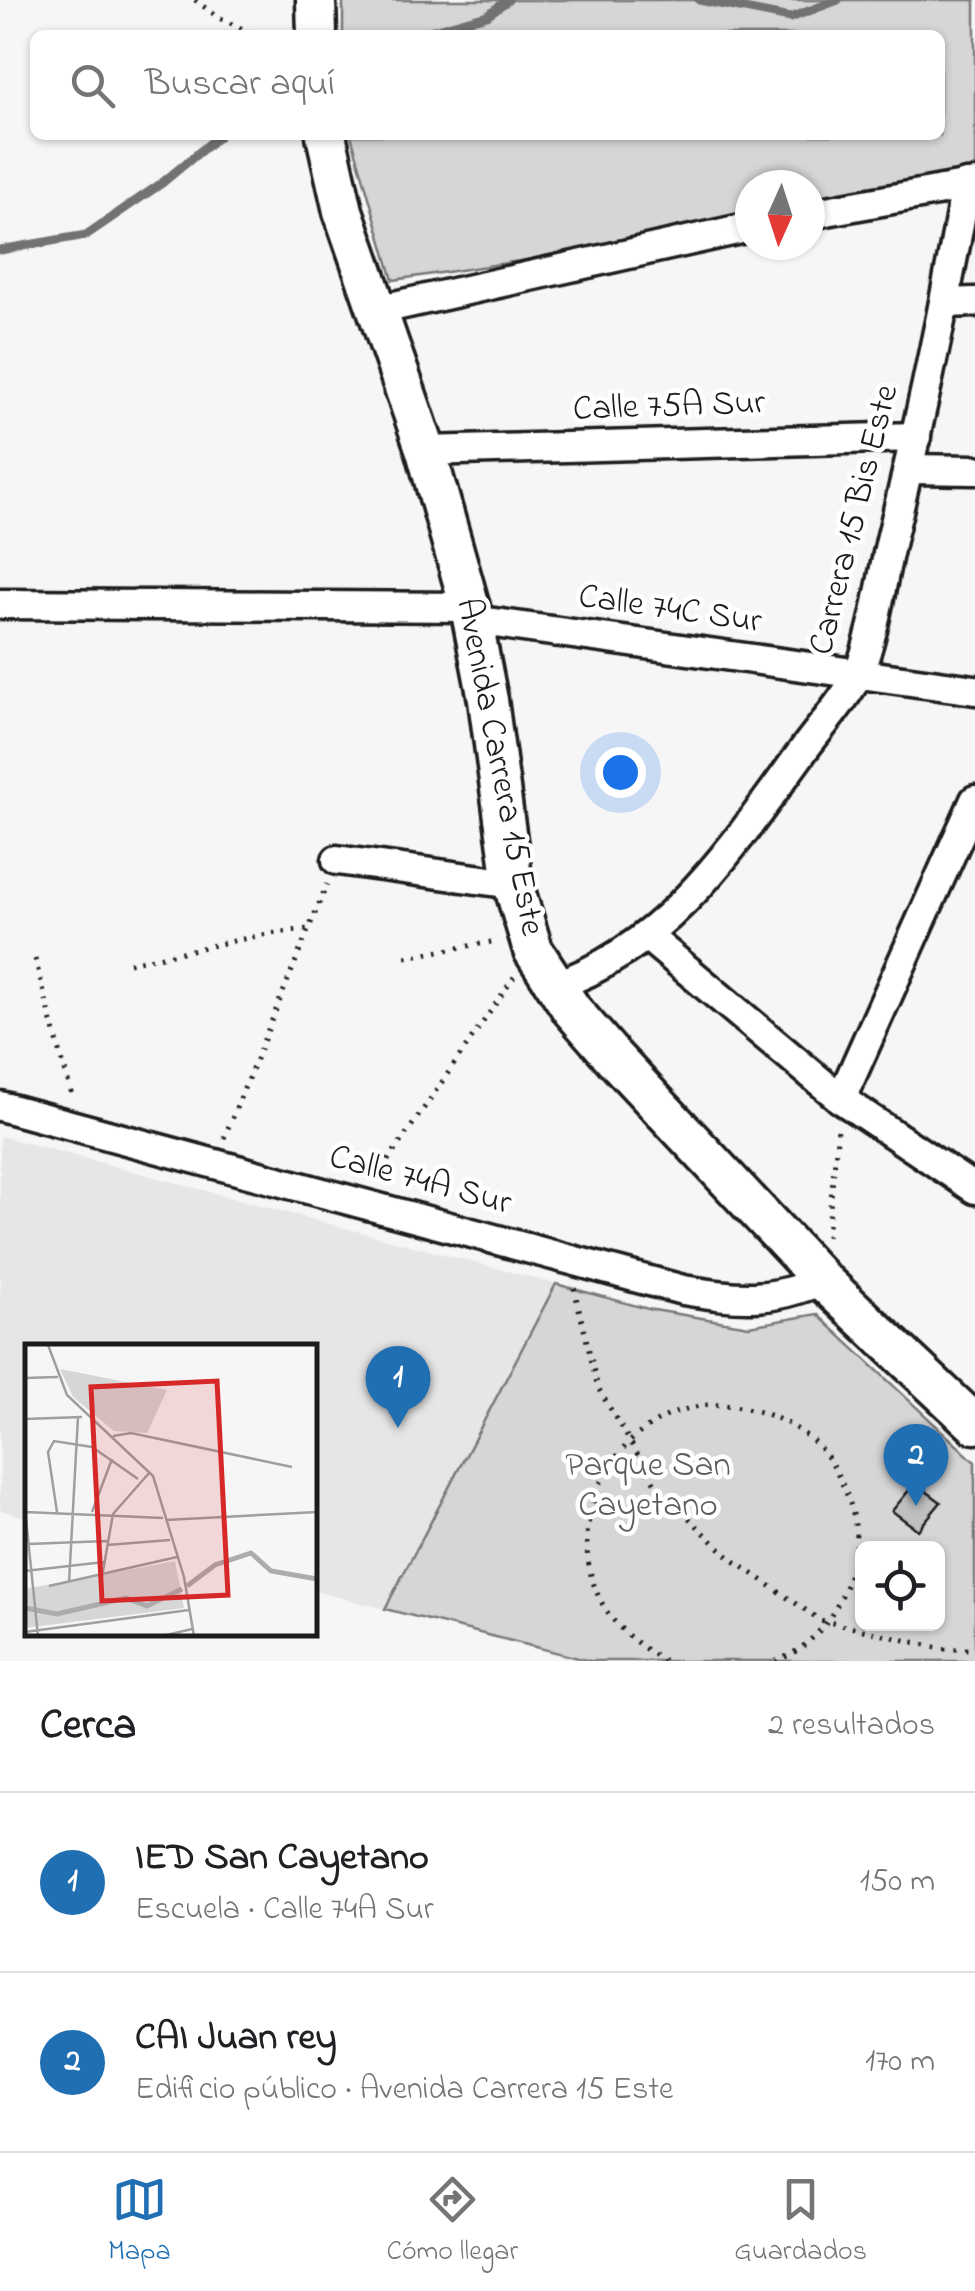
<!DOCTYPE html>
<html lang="es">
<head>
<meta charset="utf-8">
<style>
  :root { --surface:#fff; --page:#f6f6f6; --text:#202124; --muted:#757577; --line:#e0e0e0; --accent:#1f6fb2 }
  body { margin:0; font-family:"Indie Flower",sans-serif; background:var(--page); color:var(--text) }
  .controls { position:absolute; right:30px; bottom:30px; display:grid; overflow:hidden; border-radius:15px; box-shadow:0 2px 8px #0004 }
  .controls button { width:90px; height:90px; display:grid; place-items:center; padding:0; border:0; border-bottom:2px solid var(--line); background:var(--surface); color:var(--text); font:50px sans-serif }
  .compass { position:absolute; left:735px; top:170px; width:90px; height:90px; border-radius:50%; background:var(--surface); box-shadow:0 2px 8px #0004; rotate:183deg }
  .you { position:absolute; left:620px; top:772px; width:35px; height:35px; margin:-25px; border:8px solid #fff; border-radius:50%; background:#1a73e8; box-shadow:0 0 0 15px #1a73e833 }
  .badge { display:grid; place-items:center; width:65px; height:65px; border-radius:50%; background:var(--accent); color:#fff; font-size:32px; font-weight:700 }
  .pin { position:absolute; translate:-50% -82px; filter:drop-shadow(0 2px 5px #0008) }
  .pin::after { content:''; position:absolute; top:52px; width:35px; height:30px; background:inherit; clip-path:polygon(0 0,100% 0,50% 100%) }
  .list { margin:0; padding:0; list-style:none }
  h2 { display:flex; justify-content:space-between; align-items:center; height:130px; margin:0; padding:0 40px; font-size:42px }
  h2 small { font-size:32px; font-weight:400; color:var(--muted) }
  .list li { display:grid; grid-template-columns:65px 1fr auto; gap:30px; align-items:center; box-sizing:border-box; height:180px; padding:0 40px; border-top:2px solid var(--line) }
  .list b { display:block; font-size:38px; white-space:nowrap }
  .list p { margin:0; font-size:32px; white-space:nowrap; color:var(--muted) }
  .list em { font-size:32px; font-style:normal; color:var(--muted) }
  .icon { flex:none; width:55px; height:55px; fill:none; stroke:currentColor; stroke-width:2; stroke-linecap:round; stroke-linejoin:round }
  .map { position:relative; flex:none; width:975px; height:1661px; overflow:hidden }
  .search { position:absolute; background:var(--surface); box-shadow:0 2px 8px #0004; left:30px; right:30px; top:30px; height:110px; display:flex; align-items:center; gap:25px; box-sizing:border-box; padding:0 35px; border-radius:15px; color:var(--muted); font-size:38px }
  .sheet { height:490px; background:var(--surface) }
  nav { display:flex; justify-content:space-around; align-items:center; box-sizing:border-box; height:140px; border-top:2px solid var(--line); background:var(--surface); font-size:28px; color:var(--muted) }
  nav a { display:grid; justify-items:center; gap:5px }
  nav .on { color:var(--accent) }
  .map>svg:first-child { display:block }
</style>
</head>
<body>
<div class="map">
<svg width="975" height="1661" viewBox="0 0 975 1661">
  <rect width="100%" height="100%" fill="#f6f6f6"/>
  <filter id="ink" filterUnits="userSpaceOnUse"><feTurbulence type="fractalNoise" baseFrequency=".01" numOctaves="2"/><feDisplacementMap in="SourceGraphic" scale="20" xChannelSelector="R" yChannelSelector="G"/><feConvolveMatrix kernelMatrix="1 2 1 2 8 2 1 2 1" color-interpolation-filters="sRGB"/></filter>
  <g filter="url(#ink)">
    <path fill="#e6e6e6" d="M 0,1136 L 556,1284 L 385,1609 L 315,1591 L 315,1346 L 28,1346 L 27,1517 L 0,1510 Z"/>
    <g fill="#d6d6d6" stroke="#797979" stroke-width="2.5" fill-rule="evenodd">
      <path d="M 343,0 L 975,0 L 975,175 L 898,184 L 810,202 L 810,185 L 750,185 L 750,214 L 526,260 L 393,280 L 351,135 L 940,135 L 940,35 L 343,35 Z"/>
      <path d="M 556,1284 L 648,1309 L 749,1326 L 817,1314 L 975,1462 L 975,1661 L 590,1661 L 385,1609 ZM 862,1548 L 938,1548 L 938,1624 L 862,1624 Z"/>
    </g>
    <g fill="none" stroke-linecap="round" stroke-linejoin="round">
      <g stroke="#727272" stroke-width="9">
        <path d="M 699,0 L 790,18 L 838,0"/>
        <path d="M 415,35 L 487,15 L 508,0"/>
        <path d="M 0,250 L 86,235 L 162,183 L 220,135"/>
      </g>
    </g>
    <path fill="#c0c0c0" stroke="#1c1c1c" stroke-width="2.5" d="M 915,1483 L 941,1502 L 918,1530 L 892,1511 Z"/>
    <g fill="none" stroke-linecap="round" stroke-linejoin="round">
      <defs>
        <g id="minor">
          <path d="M 810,214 L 975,184"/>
          <path d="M 945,303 L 975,302"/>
          <path d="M 377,310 L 750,227"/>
          <path d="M 426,451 L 916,437"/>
          <path d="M 908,469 L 975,470"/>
          <path d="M 0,604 L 470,607"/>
          <path d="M 473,620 L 975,690"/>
          <path d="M 337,860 L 513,884"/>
          <path d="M 648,937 L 841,1099 L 975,1189"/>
          <path d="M 554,986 C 669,947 734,845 802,752 C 817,731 850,694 859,672 C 875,631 881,583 891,540 C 920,422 945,304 966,185"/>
          <path d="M 841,1099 L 975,800"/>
          <path d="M 0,1106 L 683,1290 C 740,1299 768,1303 822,1280"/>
        </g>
        <g id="secondary">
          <path d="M 316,0 L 317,35"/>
          <path d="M 326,135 L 343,211 L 426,451 L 470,607 L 488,700 L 513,884 L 533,950 L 572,1010 L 614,1058 L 822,1280 L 975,1424"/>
        </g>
      </defs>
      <use href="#minor" stroke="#1c1c1c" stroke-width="35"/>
      <use href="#secondary" stroke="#1c1c1c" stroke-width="45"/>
      <g stroke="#1c1c1c" stroke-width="5" stroke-dasharray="2.5 8" stroke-linecap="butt">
        <path d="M 195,0 L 219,18 L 256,35"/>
        <path d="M 406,957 L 497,941"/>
        <path d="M 35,959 L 72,1096"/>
        <path d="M 129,963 L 262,935 L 308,929"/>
        <path d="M 224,1138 L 327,884"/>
        <path d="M 376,1178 L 514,977"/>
        <path d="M 827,1237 L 838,1129"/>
        <path d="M 574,1288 L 598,1388 L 657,1487 L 730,1558 L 820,1620 L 943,1649 L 975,1649"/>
        <path d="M 664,1661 C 640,1646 617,1630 603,1605 C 559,1526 610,1421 700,1406 C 725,1402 751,1408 774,1417 C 796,1426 820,1443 832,1464 C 848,1493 861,1523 854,1557 C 845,1601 821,1644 776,1661"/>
      </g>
      <use href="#minor" stroke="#fff" stroke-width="28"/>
      <use href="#secondary" stroke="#fff" stroke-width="38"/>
    </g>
  </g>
  <g text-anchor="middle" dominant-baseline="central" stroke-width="9" stroke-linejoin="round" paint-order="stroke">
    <g font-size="35" fill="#1c1c1c" stroke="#fff">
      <text transform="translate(669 407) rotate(-2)">Calle 75A Sur</text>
      <text transform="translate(855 520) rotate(-76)">Carrera 15 Bis Este</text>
      <text transform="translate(670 610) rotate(8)">Calle 74C Sur</text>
      <text transform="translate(499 767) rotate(79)">Avenida Carrera 15 Este</text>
      <text transform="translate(420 1181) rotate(15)">Calle 74A Sur</text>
    </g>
    <g font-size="35" fill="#5d5d5d" stroke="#fff">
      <text x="648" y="1466">Parque San<tspan x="648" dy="40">Cayetano</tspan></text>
    </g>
  </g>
  <g transform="translate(25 1344)">
    <rect width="292" height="292" fill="#f6f6f6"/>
    <path d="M 35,25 L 142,46 L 122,89 L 89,87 L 48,53 ZM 150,217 L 159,264 L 0,284 L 0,245 Z" fill="#d6d6d6"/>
    <path fill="none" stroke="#acacac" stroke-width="5" d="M 162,242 L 190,221 L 226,209 L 246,227 L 292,235M 0,264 L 32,270 L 101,254 L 122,262 L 157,245"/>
    <path fill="none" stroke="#9f9f9f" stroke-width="2.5" d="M 23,1 L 42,51 L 128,132 L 159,233 L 169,292M 0,34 L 33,33M 0,75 L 57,73M 88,92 L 106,89 L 267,123M 0,165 L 13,292M 0,168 L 138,174M 32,168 L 23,108 L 29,97 L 67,103 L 113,135M 67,168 L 87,115M 141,176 L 292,168M 3,200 L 82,197M 82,201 L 145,196M 0,227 L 79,218M 77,233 L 88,170 L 125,128M 44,239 L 53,73M 24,242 L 152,213M 0,288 L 164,266M 137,292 L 167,285"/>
    <path fill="#d62828" fill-opacity="0.15" stroke="#d62828" stroke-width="5" d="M 192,37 L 203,251 L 77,257 L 66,43 Z"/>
    <rect width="292" height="292" fill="none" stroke="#1c1c1c" stroke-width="5"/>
  </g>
</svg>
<div class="controls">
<button><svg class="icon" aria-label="locate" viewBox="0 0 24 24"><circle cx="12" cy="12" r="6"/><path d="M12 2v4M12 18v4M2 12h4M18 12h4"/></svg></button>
</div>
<svg class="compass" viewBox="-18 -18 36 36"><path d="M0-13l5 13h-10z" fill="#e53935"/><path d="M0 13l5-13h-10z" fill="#757577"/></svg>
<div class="you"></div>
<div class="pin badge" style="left:398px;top:1428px">1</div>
<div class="pin badge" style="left:916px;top:1506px">2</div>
<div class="search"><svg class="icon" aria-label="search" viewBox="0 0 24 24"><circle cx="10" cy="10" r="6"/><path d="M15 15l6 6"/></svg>Buscar aquí</div>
</div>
<section class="sheet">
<h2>Cerca<small>2 resultados</small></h2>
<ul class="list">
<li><span class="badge">1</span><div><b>IED San Cayetano</b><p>Escuela · Calle 74A Sur</p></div><em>150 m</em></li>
<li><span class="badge">2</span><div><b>CAI Juan rey</b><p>Edificio público · Avenida Carrera 15 Este</p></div><em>170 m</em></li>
</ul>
</section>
<nav>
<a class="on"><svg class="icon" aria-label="map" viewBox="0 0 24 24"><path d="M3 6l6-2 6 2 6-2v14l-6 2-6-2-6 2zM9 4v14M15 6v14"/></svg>Mapa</a>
<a><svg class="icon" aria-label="directions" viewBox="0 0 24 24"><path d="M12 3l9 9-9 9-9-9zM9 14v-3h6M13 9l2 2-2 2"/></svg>Cómo llegar</a>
<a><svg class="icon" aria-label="saved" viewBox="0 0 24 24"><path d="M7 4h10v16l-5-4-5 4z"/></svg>Guardados</a>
</nav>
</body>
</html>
